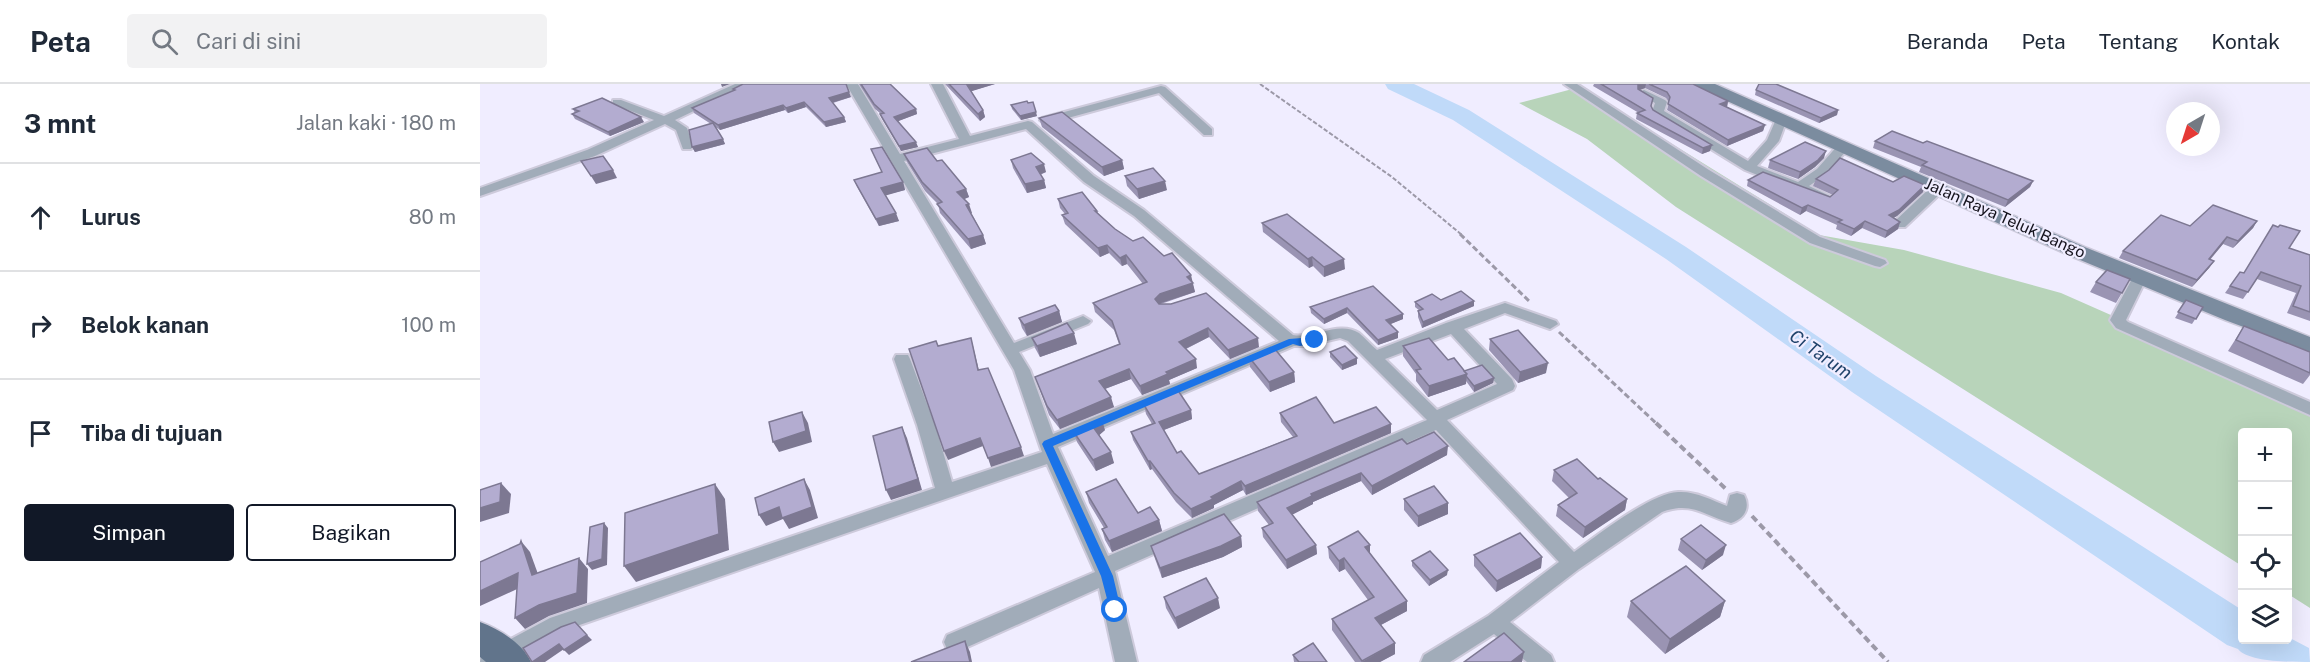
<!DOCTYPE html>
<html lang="id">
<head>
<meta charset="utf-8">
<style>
  :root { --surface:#fff; --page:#f2f2f3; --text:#1f2937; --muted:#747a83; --line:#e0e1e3; --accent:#111827 }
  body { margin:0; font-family:"Public Sans",sans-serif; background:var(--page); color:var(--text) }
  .controls { position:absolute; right:18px; bottom:18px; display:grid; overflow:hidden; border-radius:6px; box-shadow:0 6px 24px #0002 }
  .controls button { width:54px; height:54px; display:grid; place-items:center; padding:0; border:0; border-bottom:2px solid var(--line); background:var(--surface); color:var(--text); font:30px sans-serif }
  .compass { position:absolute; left:1686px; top:18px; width:54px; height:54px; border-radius:50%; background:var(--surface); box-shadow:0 6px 24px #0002; rotate:219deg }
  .stop { position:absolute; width:18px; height:18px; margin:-14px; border:4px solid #1a73e8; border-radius:50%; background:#fff }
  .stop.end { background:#1a73e8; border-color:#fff; box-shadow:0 2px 6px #0008 }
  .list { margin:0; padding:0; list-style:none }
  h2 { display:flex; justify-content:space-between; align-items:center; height:78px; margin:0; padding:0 24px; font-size:26px }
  h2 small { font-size:20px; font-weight:400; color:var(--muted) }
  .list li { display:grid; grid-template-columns:39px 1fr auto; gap:18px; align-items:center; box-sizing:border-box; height:108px; padding:0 24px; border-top:2px solid var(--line) }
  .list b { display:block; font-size:22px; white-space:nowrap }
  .list em { font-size:20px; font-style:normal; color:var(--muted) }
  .actions { display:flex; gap:12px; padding:18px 24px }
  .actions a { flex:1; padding:14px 0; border:2px solid var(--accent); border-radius:6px; text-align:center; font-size:21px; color:var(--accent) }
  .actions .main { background:var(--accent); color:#fff }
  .icon { flex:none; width:33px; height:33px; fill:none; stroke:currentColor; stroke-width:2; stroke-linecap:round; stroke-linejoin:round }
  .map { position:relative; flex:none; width:1830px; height:578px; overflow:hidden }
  header { display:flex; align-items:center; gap:36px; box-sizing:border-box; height:84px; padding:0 30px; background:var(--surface); border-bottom:2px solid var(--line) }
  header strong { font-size:28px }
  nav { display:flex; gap:33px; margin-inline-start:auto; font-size:21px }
  .search { width:420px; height:54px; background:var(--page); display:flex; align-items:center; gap:15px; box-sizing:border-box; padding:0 21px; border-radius:6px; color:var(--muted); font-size:22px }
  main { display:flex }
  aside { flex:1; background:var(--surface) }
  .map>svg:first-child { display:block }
</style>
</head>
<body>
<header>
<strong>Peta</strong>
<div class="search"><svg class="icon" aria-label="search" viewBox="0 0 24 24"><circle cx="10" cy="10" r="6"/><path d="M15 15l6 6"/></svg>Cari di sini</div>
<nav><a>Beranda</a><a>Peta</a><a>Tentang</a><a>Kontak</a></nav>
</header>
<main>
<aside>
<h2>3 mnt<small>Jalan kaki · 180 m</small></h2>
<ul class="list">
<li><svg class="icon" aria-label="ahead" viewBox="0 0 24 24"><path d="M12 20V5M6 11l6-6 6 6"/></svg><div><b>Lurus</b></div><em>80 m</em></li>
<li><svg class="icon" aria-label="right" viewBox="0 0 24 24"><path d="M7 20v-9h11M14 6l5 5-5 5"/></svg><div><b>Belok kanan</b></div><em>100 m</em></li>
<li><svg class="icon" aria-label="arrive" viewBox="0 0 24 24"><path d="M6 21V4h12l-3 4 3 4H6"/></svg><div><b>Tiba di tujuan</b></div></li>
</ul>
<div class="actions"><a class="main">Simpan</a><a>Bagikan</a></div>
</aside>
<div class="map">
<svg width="1830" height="578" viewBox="0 0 1830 578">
  <rect width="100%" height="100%" fill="#f0edff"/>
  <path fill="#b8d4ba" d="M 1100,3 L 1339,151 L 1424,166 L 1581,209 L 1830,319 L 1830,524 L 1808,510 L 1808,348 L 1762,348 L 1762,482 L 1196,123 L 1107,55 L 1039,19 Z"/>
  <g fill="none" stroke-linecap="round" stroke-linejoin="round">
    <path fill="#c0daf9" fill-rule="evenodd" d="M 905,0 L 934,0 L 989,26 L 1206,163 L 1396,292 L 1762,526 L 1762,556 L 1808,556 L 1808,553 L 1829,564 L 1830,578 C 1810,578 1768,578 1758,565 L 1747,561 L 1372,308 L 1186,175 L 973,36 L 908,5 Z"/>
    <defs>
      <g id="street">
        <path d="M 255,0 L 270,0 L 195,36 L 207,44 L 213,62 L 211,65 L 203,65 L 196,46 L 185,40 L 115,72 L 0,112 L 0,104 L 107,66 L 174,36 L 133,20 L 133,16 L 141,16 L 184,32 Z"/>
        <path d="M 366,0 L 378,0 L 420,70 L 479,55 L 451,0 L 463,0 L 490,52 L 548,37 L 552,38 L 614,92 L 664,126 L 813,251 C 834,255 859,236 879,249 C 885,254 891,261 897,266 L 966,239 L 1025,219 L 1076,237 L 1078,240 L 1070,245 L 1025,229 L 984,245 L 1032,295 L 1035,302 L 1033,306 L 967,336 L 1094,468 C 1118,451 1171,409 1198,408 C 1216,407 1231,416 1247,422 L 1250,411 L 1257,409 L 1264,411 C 1271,424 1264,435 1251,439 C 1223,431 1211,417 1182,428 L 1099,485 L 1030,538 L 1071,571 L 1074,578 L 1047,578 L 1014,550 L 970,578 L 941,578 L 944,571 L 1008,532 L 1079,478 L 956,346 L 635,487 L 657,578 L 635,578 L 619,504 L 483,565 L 475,567 L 467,565 L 464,558 L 467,551 L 615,488 L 567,380 L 85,546 L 29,578 L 0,578 L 1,571 L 70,534 L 455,404 L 437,341 L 414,275 L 416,271 L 428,271 L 430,275 L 455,341 L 472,398 L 562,368 L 534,286 ZM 546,45 L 604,98 L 654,132 L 799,257 L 573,350 L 550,286 L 539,268 L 608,240 L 611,237 L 603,232 L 598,234 L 534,259 L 424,77 ZM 971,250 L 1017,300 L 957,326 L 905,275 ZM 860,254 L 868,257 L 947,336 L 628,472 L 578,363 L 814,262 L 825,262 Z"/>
        <path d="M 1084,0 L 1097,0 L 1229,86 L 1340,153 L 1405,176 L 1407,179 L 1400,183 L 1395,182 L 1330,159 L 1221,92 Z"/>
        <path d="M 681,2 L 685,3 L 732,45 L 732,51 L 724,51 L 679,9 L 566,40 L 560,36 L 562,34 Z"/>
        <path d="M 1164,6 L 1185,16 L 1187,18 L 1184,27 L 1268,77 L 1287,56 L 1297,33 L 1305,33 L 1307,35 L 1299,57 L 1277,82 L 1318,98 L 1337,85 L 1359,60 L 1367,60 L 1367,66 L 1345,91 L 1329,102 L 1354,114 L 1347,118 L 1342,117 L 1265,86 L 1174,30 L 1172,28 L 1175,19 L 1158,9 Z"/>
        <path d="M 1457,101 L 1462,102 L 1464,105 L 1462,108 L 1425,143 L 1415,143 L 1413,140 L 1415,137 L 1452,102 Z"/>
        <path d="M 1660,189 L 1667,193 L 1646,236 L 1648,238 L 1830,318 L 1830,331 L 1636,244 L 1630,236 L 1653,193 Z"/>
      </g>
      <path id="secondary" d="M 1214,0 L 1235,0 L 1607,164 L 1830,253 L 1830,268 L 1745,236 L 1593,173 L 1216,3 Z"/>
      <path id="primary" d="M 0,538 C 19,545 42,559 51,578 L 6,578 L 0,573 Z"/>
    </defs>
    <use href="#street" stroke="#cdcadb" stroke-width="4"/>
    <use href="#secondary" stroke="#cdcadb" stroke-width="3"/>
    <use href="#primary" stroke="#cdcadb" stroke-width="3"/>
    <path stroke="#9c99a8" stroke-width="2" stroke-dasharray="4.5 2" stroke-linecap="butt" d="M 780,0 L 912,93 L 982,151"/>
    <g stroke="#9c99a8" stroke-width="3" stroke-dasharray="6 3" stroke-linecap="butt">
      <path d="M 980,150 L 1049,217"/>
      <path d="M 1079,248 L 1178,341"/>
    </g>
    <g stroke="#9c99a8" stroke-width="4" stroke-dasharray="7 4" stroke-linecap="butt">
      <path d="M 1176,339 L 1247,406"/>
      <path d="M 1272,432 L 1408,578"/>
    </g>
    <use href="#street" fill="#a1acb9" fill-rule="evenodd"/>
    <use href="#secondary" fill="#7b8c9f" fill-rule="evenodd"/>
    <use href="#primary" fill="#61748b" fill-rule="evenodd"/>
  </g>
  <g fill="#9a94b3">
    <path d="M 379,0 L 410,0 L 436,25 L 437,30 L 418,37 L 438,63 L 421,67 L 402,35 L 400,30 L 401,30 L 395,25 Z"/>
    <path d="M 465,0 L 515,0 L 491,7 L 503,26 L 505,33 L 500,37 Z"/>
    <path d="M 1114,0 L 1213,0 L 1248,17 L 1247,23 L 1285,41 L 1283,47 L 1247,62 L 1187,26 L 1189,18 L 1186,14 L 1165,4 L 1159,6 L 1173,26 L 1230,67 L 1222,70 L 1156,35 L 1157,29 L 1159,29 L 1113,2 Z"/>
    <path d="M 253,5 L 371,13 L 353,19 L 364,33 L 366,38 L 346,43 L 326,23 L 308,29 L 305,26 L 240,46 L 236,43 L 245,60 L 215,68 L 212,63 L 231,40 L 214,29 L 212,24 L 254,6 Z"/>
    <path d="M 1276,6 L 1358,26 L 1357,31 L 1339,39 L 1275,11 Z"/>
    <path d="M 531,21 L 557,32 L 541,36 L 532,25 Z"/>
    <path d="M 93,25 L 164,38 L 130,52 L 95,35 L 92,30 L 95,29 Z"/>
    <path d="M 559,34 L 642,76 L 644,85 L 624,92 L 562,43 Z"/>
    <path d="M 1395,57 L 1443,59 L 1553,97 L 1550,103 L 1525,123 L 1439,88 L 1441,83 L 1393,64 Z"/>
    <path d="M 391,65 L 423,98 L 425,106 L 405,111 L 419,137 L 399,142 L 377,103 L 374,96 L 402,88 Z"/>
    <path d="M 424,70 L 457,77 L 486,105 L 489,113 L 484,115 L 503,151 L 506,160 L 491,165 L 460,129 L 458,120 L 445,107 L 427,78 Z"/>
    <path d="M 1344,74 L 1335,83 L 1318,95 L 1288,84 L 1290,76 Z"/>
    <path d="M 531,76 L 566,88 L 560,91 L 564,96 L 566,104 L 547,109 L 533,84 Z"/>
    <path d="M 645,92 L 687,106 L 659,115 L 647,102 Z"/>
    <path d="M 1336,95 L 1413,98 L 1443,108 L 1417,132 L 1413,134 L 1420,138 L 1418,145 L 1405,154 L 1382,144 L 1371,152 L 1356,145 L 1357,141 L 1326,127 L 1320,131 L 1267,102 L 1268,96 L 1350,113 L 1353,111 L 1333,102 Z"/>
    <path d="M 578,115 L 617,127 L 618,129 L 635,145 L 712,198 L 715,208 L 681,220 L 779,263 L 750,275 L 729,253 L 706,265 L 717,284 L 689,296 L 690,300 L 662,311 L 651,295 L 625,305 L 634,323 L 580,345 L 569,331 L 555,293 L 639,260 L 634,246 L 615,228 L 613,219 L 663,200 L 647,180 L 642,182 L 629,169 L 620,173 L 585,140 L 582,131 L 585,130 L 580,124 Z"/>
    <path d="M 1777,137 L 1773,144 L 1753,164 L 1743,160 L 1730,176 L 1734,177 L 1729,184 L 1712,203 L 1639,174 L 1643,167 L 1710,142 Z"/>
    <path d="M 782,139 L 865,185 L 844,193 L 833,182 L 829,184 L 783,148 Z"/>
    <path d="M 1809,164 L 1830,171 L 1830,237 L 1807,229 L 1816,209 L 1777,195 L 1763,215 L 1745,209 L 1760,188 L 1763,189 Z"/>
    <path d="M 1650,195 L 1636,219 L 1610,208 L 1616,198 Z"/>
    <path d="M 893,202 L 923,230 L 923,235 L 910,240 L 918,254 L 898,261 L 867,229 L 844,240 L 831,229 L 830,223 Z"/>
    <path d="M 961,216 L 994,222 L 942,244 L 938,233 L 938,227 L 940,227 L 935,223 L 935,218 Z"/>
    <path d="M 1706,216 L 1723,223 L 1712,240 L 1695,234 Z"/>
    <path d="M 579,227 L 582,238 L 547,252 L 542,244 L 539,234 Z"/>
    <path d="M 1764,242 L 1830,268 L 1830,291 L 1823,300 L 1748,267 Z"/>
    <path d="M 552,254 L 597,260 L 560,273 L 555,264 Z"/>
    <path d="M 1010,255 L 1066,289 L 1038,299 L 1009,266 Z"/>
    <path d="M 923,262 L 968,276 L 984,287 L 1014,294 L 1013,299 L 994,308 L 986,297 L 986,300 L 948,313 L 936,297 L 936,290 L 923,272 Z"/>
    <path d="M 850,268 L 877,274 L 877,280 L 862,286 L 850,273 Z"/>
    <path d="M 769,273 L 814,288 L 815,298 L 790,308 L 770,283 Z"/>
    <path d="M 670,316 L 711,326 L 712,335 L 684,346 L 697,369 L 719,390 L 813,353 L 801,338 L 800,329 L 854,339 L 911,340 L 911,349 L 766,411 L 763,406 L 734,421 L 734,424 L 712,434 L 696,418 L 672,385 L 670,386 L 653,356 L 651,348 L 672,340 L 666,330 L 664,321 L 671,318 Z"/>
    <path d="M 625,346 L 619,351 L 634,379 L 616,387 L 597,358 L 593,347 Z"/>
    <path d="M 927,360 L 967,371 L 892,411 L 881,397 L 833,418 L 833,420 L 812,430 L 836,461 L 837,470 L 807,485 L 783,453 L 782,444 L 789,441 L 778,427 L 777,418 Z"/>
    <path d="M 1074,386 L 1118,395 L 1147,415 L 1145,426 L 1103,454 L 1076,432 L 1078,421 L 1089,414 L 1072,397 Z"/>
    <path d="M 606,408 L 658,429 L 679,436 L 682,447 L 632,468 L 625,456 L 622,445 L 624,444 L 609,419 Z"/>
    <path d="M 924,415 L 968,430 L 938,443 L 924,426 Z"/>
    <path d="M 761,452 L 762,463 L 743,473 L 682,494 L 674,472 L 671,462 Z"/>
    <path d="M 1201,455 L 1243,471 L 1222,486 L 1198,466 Z"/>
    <path d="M 848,463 L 890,470 L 927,527 L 901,541 L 915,570 L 900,578 L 875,578 L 852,546 L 852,535 L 888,516 L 865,485 L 859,488 L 849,474 Z"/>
    <path d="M 994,471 L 1062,473 L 1061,484 L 1016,508 L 994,482 Z"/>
    <path d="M 932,477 L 967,491 L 949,502 L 932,482 Z"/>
    <path d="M 684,513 L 740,524 L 698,545 L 686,524 Z"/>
    <path d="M 1151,517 L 1245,517 L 1240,533 L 1185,570 L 1147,533 Z"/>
    <path d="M 813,571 L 847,578 L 814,578 Z"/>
  </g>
  <g fill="#7d7892">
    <path d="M 241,0 L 250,0 L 242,3 Z"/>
    <path d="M 490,0 L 515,0 L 489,8 L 487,1 Z"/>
    <path d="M 1162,0 L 1166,0 L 1165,4 L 1157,7 L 1158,1 Z"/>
    <path d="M 369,8 L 371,13 L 351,19 L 349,14 Z"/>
    <path d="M 1248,17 L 1247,23 L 1240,20 Z"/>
    <path d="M 324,18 L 326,23 L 308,29 L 306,24 Z"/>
    <path d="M 303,21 L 305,26 L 240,46 L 238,41 Z"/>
    <path d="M 436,25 L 437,30 L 416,38 L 414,33 Z"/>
    <path d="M 503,26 L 505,33 L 500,37 L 498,30 Z"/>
    <path d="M 1358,26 L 1357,31 L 1339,39 L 1341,34 Z"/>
    <path d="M 556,28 L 557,32 L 541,36 L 540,32 Z"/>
    <path d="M 161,33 L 164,38 L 130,52 L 128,48 Z"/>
    <path d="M 364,33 L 366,38 L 346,43 L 344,38 Z"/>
    <path d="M 1285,41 L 1283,47 L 1247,62 L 1248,56 Z"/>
    <path d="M 243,55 L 245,60 L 215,68 L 212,63 Z"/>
    <path d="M 436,58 L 438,63 L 421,67 L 419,62 Z"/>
    <path d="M 1232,61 L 1230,67 L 1222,70 L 1223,64 Z"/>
    <path d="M 1346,67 L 1344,74 L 1335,83 L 1318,95 L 1320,88 Z"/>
    <path d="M 642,76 L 644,85 L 624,92 L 622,83 Z"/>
    <path d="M 564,80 L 566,88 L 558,91 L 556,83 Z"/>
    <path d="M 133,86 L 137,94 L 116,100 L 111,92 Z"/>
    <path d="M 564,96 L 566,104 L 547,109 L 545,100 Z"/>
    <path d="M 685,97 L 687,106 L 659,115 L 657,105 Z"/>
    <path d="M 1553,97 L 1550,103 L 1525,123 L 1528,116 Z"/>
    <path d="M 423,98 L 425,106 L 404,112 L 401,104 Z"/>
    <path d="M 1445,101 L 1443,108 L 1417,132 L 1406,138 L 1409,131 Z"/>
    <path d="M 486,105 L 489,113 L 480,117 L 477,108 Z"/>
    <path d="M 489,120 L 492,129 L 489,130 L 486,121 Z"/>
    <path d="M 1328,121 L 1326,127 L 1320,131 L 1322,124 Z"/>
    <path d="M 416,129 L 419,137 L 399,142 L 396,135 Z"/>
    <path d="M 1385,137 L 1382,144 L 1371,152 L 1374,145 Z"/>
    <path d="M 1777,137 L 1773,144 L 1753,164 L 1758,157 Z"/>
    <path d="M 1420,138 L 1418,145 L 1405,154 L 1407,147 Z"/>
    <path d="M 503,151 L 506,160 L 491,165 L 488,155 Z"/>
    <path d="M 1747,153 L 1743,160 L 1724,182 L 1729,175 Z"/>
    <path d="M 627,161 L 629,169 L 620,173 L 618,164 Z"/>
    <path d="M 646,171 L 647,180 L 642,182 L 640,174 Z"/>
    <path d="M 832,173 L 833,182 L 829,184 L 828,175 Z"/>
    <path d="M 864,175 L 865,185 L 844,193 L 844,183 Z"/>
    <path d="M 1734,177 L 1729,184 L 1712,203 L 1717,196 Z"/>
    <path d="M 711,191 L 715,208 L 681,219 L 677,224 L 675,215 L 680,210 Z"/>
    <path d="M 994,217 L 994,222 L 942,244 L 943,238 Z"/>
    <path d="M 867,224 L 867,229 L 844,240 L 844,235 Z"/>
    <path d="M 579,227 L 582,238 L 547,252 L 544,241 Z"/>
    <path d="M 923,230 L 923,235 L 906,242 L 906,236 Z"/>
    <path d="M 728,244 L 729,253 L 701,267 L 699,258 Z"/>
    <path d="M 918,248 L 918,254 L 898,261 L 898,256 Z"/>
    <path d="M 594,249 L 597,260 L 560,273 L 557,262 Z"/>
    <path d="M 491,254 L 493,262 L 501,295 L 498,286 Z"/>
    <path d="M 778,254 L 779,263 L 750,275 L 748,266 Z"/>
    <path d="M 877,274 L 877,280 L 862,286 L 862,281 Z"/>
    <path d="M 716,275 L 717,284 L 689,296 L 690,300 L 662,311 L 660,302 L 686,288 Z"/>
    <path d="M 1068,279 L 1066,289 L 1038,299 L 1040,288 Z"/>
    <path d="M 649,285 L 651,295 L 622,306 L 619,297 Z"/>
    <path d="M 814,288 L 815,298 L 790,308 L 789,298 Z"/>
    <path d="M 987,290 L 986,300 L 948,313 L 949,302 Z"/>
    <path d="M 1014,294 L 1013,299 L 994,308 L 994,302 Z"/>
    <path d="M 631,313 L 634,323 L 580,345 L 577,336 Z"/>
    <path d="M 711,326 L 712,335 L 681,347 L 679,338 Z"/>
    <path d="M 322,328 L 328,339 L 332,358 L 299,368 L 293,358 Z"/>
    <path d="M 622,336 L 625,346 L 616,354 L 613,343 Z"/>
    <path d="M 911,340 L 911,349 L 766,411 L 765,402 Z"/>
    <path d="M 422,343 L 427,354 L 442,406 L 411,416 L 406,406 Z"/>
    <path d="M 500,354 L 503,362 L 468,376 L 464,367 Z"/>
    <path d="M 968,362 L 967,371 L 892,411 L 892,402 Z"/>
    <path d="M 541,363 L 544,372 L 511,383 L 508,374 Z"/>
    <path d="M 631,368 L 634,379 L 616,387 L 613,376 Z"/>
    <path d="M 668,377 L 670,377 L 672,385 L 670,386 Z"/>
    <path d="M 881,389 L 881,397 L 833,418 L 833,420 L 808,433 L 807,424 L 831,410 Z"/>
    <path d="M 324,395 L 330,406 L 338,434 L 309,445 L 303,435 L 286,442 L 279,431 Z"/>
    <path d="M 761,397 L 763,406 L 734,421 L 734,424 L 712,434 L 711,425 L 731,413 Z"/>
    <path d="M 21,399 L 31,410 L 29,429 L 0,438 L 0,424 Z"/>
    <path d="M 235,400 L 245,415 L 249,466 L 156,498 L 144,482 Z"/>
    <path d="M 1147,415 L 1145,426 L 1103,454 L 1105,443 Z"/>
    <path d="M 968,419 L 968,430 L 938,443 L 938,432 Z"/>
    <path d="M 679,436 L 682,447 L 632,468 L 629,457 Z"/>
    <path d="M 124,439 L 128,444 L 127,481 L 112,486 L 107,480 Z"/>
    <path d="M 761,452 L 762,463 L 743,473 L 682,494 L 680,484 Z"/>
    <path d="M 41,457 L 50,468 L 62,501 L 52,491 Z"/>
    <path d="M 836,461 L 837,470 L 807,485 L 806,476 Z"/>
    <path d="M 890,461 L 890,472 L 885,463 Z"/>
    <path d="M 1246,461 L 1243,471 L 1222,486 L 1226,476 Z"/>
    <path d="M 1062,473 L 1061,484 L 1016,508 L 1017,497 Z"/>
    <path d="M 99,474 L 108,485 L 107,519 L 69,532 L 45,545 L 35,534 Z"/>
    <path d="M 864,474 L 865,485 L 859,488 L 859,477 Z"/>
    <path d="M 968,486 L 967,491 L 949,502 L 950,496 Z"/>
    <path d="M 38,489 L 48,500 L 0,522 L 0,507 Z"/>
    <path d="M 738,514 L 740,524 L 698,545 L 695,534 Z"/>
    <path d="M 927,517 L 927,527 L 895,544 L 895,534 Z"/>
    <path d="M 1245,517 L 1240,533 L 1185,570 L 1190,555 Z"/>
    <path d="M 107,551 L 112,556 L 89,571 L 84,566 Z"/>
    <path d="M 485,557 L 490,568 L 492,578 L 490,578 Z"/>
    <path d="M 915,559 L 915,570 L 900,578 L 882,578 Z"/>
    <path d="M 79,560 L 84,565 L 65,578 L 52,578 Z"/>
    <path d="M 1044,568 L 1042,578 L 1031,578 Z"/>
  </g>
  <g fill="#b3acd0" stroke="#7d7892" stroke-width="1.5">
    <path d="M 263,0 L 366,0 L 369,8 L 349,14 L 364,33 L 344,38 L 324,18 L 306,24 L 303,21 L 238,41 L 212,24 L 255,6 L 253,5 Z"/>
    <path d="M 381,0 L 410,0 L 436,25 L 414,33 L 436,58 L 419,62 L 400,30 L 404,29 L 394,20 Z"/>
    <path d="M 469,0 L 490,0 L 487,1 L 503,26 L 498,30 Z"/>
    <path d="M 1121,0 L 1162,0 L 1158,1 L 1158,5 L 1173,14 L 1171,22 L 1173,26 L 1232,61 L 1223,64 L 1157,29 L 1165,26 Z"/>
    <path d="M 1169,0 L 1213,0 L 1248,17 L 1240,20 L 1285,41 L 1248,56 L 1188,20 L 1190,13 L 1187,8 Z"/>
    <path d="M 1279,0 L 1296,0 L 1358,26 L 1341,34 L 1276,6 Z"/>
    <path d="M 122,14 L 161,33 L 128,48 L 92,30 L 99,27 L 93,25 Z"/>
    <path d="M 547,17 L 548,19 L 553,18 L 556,28 L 540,32 L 531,21 Z"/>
    <path d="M 582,28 L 642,76 L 622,83 L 559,34 Z"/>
    <path d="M 233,39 L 243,55 L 212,63 L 209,46 Z"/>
    <path d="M 1412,47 L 1443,59 L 1447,57 L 1553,97 L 1528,116 L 1442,81 L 1447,78 L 1395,57 Z"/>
    <path d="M 1325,58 L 1346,67 L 1338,76 L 1320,88 L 1290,76 Z"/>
    <path d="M 402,63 L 423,98 L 401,104 L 416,129 L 396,135 L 374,96 L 402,88 L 391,65 Z"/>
    <path d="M 447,64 L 457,77 L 462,76 L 486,105 L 477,108 L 489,120 L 486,121 L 503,151 L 488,155 L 457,120 L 462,118 L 442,98 L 424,70 Z"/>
    <path d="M 551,69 L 564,80 L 556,83 L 564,96 L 545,100 L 531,76 Z"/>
    <path d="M 123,72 L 133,86 L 111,92 L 101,77 Z"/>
    <path d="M 1360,74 L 1413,98 L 1424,92 L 1445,101 L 1419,126 L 1409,131 L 1420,138 L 1407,147 L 1385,137 L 1374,145 L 1358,138 L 1362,136 L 1328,121 L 1322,124 L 1268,96 L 1283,88 L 1350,113 L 1358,106 L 1336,95 L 1349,86 Z"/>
    <path d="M 673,84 L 685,97 L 657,105 L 645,92 Z"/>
    <path d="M 602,108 L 617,127 L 615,127 L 635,145 L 653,157 L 663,153 L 684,172 L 692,169 L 711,191 L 707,193 L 713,199 L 680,210 L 675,215 L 679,220 L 691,220 L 726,209 L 778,254 L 748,266 L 728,244 L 699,258 L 716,275 L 686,288 L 688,290 L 660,302 L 649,285 L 619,297 L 631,313 L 577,336 L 567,322 L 555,293 L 640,260 L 632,237 L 613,219 L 667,198 L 646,171 L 640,174 L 627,161 L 618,164 L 582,131 L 588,129 L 578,115 Z"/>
    <path d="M 1733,121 L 1777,137 L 1758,157 L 1747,153 L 1729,175 L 1734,177 L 1717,196 L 1643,167 L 1681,131 L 1710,142 Z"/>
    <path d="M 807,130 L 864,175 L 844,183 L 832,173 L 828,175 L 782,139 Z"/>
    <path d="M 1793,141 L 1798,143 L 1800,141 L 1820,147 L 1809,164 L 1830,171 L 1830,228 L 1813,222 L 1821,202 L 1781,188 L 1768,208 L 1750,202 L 1760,188 L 1764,189 Z"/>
    <path d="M 1627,186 L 1650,195 L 1642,209 L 1616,198 Z"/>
    <path d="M 893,202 L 923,230 L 906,236 L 918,248 L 898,256 L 867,224 L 844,235 L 830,223 Z"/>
    <path d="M 981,207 L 994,217 L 943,238 L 938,227 L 943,225 L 935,218 L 952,210 L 961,216 Z"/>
    <path d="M 1706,216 L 1723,223 L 1716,235 L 1698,228 Z"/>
    <path d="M 575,221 L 579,227 L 544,241 L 539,234 Z"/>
    <path d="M 587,239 L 594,249 L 557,262 L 552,254 Z"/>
    <path d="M 1764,242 L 1830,268 L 1830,289 L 1756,256 Z"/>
    <path d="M 1038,246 L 1068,279 L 1040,288 L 1010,255 Z"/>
    <path d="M 491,254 L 498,286 L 508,284 L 541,363 L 508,374 L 500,354 L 464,367 L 429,265 L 456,257 L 458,262 Z"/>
    <path d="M 949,254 L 968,276 L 974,274 L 987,290 L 949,302 L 936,286 L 941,285 L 923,262 Z"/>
    <path d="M 865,262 L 877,274 L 862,281 L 850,268 Z"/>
    <path d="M 794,264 L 814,288 L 789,298 L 769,273 Z"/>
    <path d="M 1002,281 L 1014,294 L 994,302 L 986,292 L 987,290 L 984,287 Z"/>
    <path d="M 697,305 L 711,326 L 679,338 L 697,369 L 701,367 L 719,390 L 817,352 L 800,329 L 836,313 L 854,339 L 896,323 L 911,340 L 765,402 L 761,397 L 731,413 L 733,415 L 711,425 L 694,409 L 670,377 L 668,377 L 651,348 L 675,339 L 664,321 L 672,318 L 670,316 Z"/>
    <path d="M 322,328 L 326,347 L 293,358 L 289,338 Z"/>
    <path d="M 622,336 L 613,343 L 631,368 L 613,376 L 593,347 Z"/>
    <path d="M 422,343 L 438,395 L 406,406 L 393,352 Z"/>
    <path d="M 954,348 L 968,362 L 892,402 L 881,389 L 831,410 L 832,412 L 807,424 L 836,461 L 806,476 L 782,444 L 793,439 L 777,418 L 922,355 L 927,360 Z"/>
    <path d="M 1097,375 L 1118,395 L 1120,394 L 1147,415 L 1105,443 L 1078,421 L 1097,409 L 1074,386 Z"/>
    <path d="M 324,395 L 332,423 L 302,434 L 299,423 L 279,431 L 275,414 Z"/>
    <path d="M 636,395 L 658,429 L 670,423 L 679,436 L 629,457 L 622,445 L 627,443 L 606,408 Z"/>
    <path d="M 21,399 L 20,418 L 0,424 L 0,406 Z"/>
    <path d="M 235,400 L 239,450 L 144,482 L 145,429 Z"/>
    <path d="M 954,402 L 968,419 L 938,432 L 924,415 Z"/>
    <path d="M 744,430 L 761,452 L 741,462 L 680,484 L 671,462 Z"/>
    <path d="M 124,439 L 122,475 L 107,480 L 110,443 Z"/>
    <path d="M 1221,441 L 1246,461 L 1226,476 L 1201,455 Z"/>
    <path d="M 878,447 L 890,461 L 885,463 L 927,517 L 895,534 L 915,559 L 882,577 L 852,535 L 894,513 L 864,474 L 859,477 L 848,463 Z"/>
    <path d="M 1040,449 L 1062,473 L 1017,497 L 994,471 Z"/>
    <path d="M 41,457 L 52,491 L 99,474 L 97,509 L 59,521 L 35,534 L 38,489 L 0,507 L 0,478 L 40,460 Z"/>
    <path d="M 950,467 L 968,486 L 950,496 L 932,477 Z"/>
    <path d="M 1206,482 L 1245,517 L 1190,555 L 1151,517 Z"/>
    <path d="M 726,494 L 738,514 L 695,534 L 684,513 Z"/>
    <path d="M 95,538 L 107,551 L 84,566 L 79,560 L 52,578 L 43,564 L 81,543 Z"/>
    <path d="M 1024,549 L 1044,568 L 1031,578 L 984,578 Z"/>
    <path d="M 485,557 L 490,578 L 431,578 Z"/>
    <path d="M 833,559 L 847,578 L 819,578 L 813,571 Z"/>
  </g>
  <path fill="#1a73e8" d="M 835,253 L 839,256 L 838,258 L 820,262 L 813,260 L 573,362 L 633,492 L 641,526 L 639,530 L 631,530 L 621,492 L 562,360 L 564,357 L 809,255 Z"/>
  <g text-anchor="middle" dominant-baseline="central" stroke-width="4.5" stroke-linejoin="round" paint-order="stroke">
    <g font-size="16" fill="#14121c" stroke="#f0edff">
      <text transform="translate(1525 134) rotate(24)">Jalan Raya Teluk Bango</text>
    </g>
    <g font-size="18" font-style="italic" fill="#21446c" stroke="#f0edff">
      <text transform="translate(1341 270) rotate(35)">Ci Tarum</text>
    </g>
  </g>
</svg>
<div class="controls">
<button>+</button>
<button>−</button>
<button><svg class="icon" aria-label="locate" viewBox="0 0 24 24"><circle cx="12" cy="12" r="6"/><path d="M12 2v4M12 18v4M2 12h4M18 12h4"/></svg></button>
<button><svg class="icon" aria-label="layers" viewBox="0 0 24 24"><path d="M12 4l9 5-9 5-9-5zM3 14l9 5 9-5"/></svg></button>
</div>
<svg class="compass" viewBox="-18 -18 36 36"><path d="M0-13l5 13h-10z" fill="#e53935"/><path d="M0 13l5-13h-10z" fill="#747a83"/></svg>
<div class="stop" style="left:635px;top:526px"></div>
<div class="stop end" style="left:835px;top:256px"></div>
</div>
</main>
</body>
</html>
